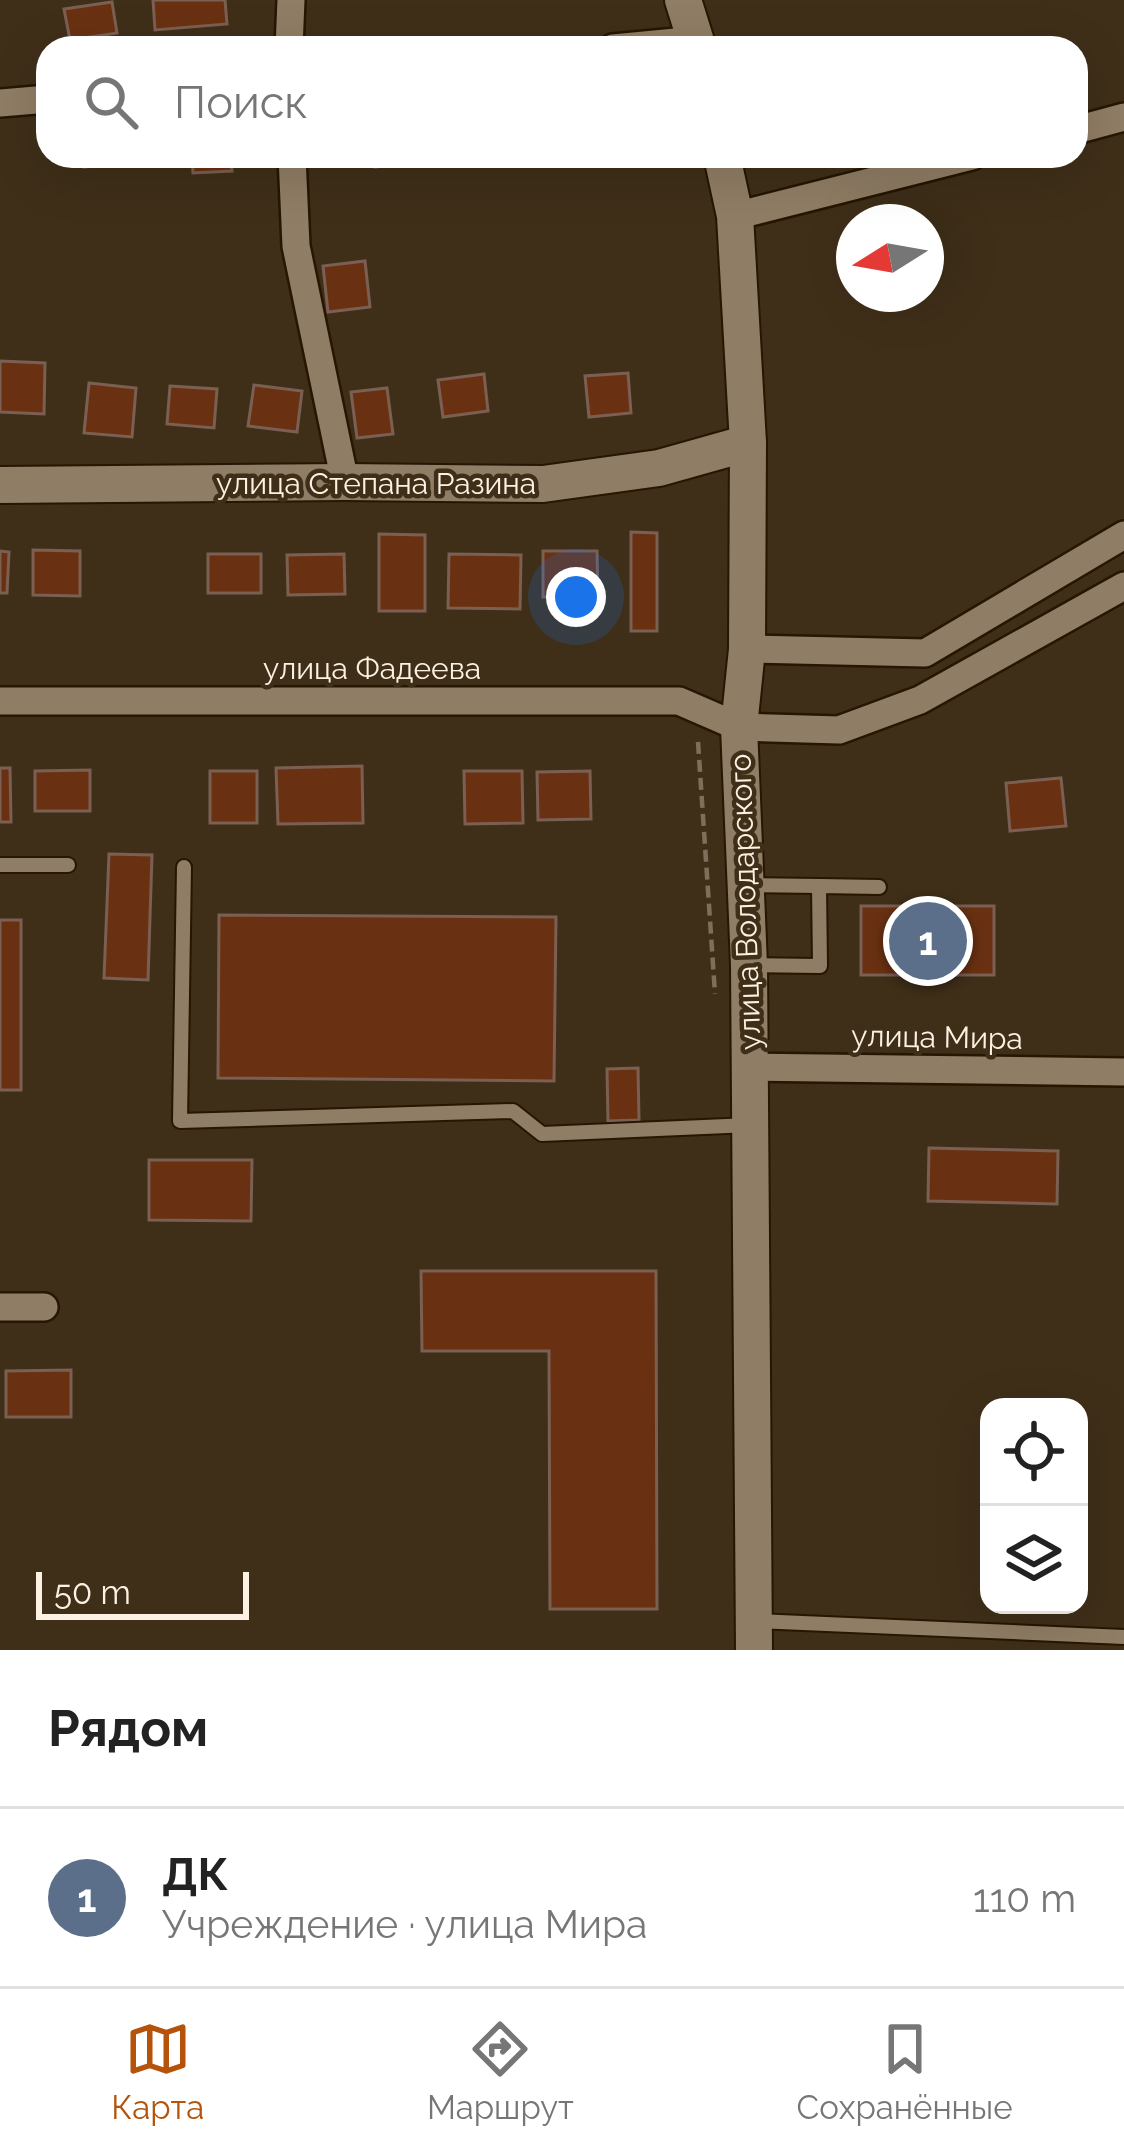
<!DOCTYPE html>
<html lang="ru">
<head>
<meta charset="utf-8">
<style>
  :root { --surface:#fff; --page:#f6f6f6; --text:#222; --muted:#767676; --line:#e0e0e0; --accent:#b45309 }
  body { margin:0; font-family:Raleway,sans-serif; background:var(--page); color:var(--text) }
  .controls { position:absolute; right:36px; bottom:36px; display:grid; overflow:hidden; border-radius:24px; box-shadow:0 12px 48px #0002 }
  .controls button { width:108px; height:108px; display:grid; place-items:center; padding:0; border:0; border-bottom:3px solid var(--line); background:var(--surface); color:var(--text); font:60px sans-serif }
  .compass { position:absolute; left:836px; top:204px; width:108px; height:108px; border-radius:50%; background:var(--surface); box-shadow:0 12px 48px #0002; rotate:259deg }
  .scale { position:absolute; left:36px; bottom:30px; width:213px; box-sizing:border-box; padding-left:12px; border:6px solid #fcf1e3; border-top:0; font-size:33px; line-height:42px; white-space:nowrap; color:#fcf1e3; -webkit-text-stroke:9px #3f2f19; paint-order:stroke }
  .you { position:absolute; left:576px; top:597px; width:42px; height:42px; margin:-30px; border:9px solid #fff; border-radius:50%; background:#1a73e8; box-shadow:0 0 0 18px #1a73e833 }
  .badge { display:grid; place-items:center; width:78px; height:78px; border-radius:50%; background:var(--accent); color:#fff; font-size:39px; font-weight:700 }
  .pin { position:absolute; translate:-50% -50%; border:6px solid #fff; box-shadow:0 3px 12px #0006 }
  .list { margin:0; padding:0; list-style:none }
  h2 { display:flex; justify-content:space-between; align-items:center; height:156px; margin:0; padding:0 48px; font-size:51px }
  h2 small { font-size:39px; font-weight:400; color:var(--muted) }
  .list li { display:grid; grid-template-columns:78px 1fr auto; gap:36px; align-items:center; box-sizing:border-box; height:180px; padding:0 48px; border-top:3px solid var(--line) }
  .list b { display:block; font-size:45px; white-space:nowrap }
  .list p { margin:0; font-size:39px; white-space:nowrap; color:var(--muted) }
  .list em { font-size:39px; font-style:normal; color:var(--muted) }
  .icon { flex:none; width:66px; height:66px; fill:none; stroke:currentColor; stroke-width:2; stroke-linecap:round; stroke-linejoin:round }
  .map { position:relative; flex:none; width:1124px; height:1650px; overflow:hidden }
  .search { position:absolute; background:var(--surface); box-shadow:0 12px 48px #0002; left:36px; right:36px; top:36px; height:132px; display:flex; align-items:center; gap:30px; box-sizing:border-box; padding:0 42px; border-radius:36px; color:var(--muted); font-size:45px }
  .sheet { height:336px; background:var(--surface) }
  nav { display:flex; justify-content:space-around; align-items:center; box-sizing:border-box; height:168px; border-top:3px solid var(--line); background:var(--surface); font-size:33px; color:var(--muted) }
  nav a { display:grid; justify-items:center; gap:6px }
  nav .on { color:var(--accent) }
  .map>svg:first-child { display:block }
</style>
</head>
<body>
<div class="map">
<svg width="1124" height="1650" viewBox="0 0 1124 1650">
  <rect width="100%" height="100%" fill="#3f2f19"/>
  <g fill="#693112" stroke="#7b5f52" stroke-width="3">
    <path d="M 153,0 L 225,0 L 227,24 L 155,30 Z"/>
    <path d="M 112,2 L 117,33 L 70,40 L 64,9 Z"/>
    <path d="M 83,156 L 125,156 L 125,163 L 84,167 Z"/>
    <path d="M 192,156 L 231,156 L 232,171 L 193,173 Z"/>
    <path d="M 374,156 L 413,156 L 414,163 L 375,167 Z"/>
    <path d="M 365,261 L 370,307 L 328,312 L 323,266 Z"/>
    <path d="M 0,361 L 45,363 L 44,414 L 0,412 Z"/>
    <path d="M 628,373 L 631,413 L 589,417 L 585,376 Z"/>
    <path d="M 484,374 L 488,411 L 443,417 L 438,380 Z"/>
    <path d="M 89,383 L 136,388 L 132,437 L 84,433 Z"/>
    <path d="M 254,385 L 302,391 L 297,432 L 248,426 Z"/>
    <path d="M 170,386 L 217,389 L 214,428 L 167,424 Z"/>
    <path d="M 387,388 L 393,434 L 357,438 L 351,392 Z"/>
    <path d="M 631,532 L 657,533 L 657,631 L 631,631 Z"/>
    <path d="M 379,534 L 425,535 L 425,611 L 379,611 Z"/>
    <path d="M 33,550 L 80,551 L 80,596 L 33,595 Z"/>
    <path d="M 0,551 L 9,552 L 7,593 L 0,593 Z"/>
    <path d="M 543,551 L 597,551 L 598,597 L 543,597 Z"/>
    <rect x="208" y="554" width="53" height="39"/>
    <path d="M 344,554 L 345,594 L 288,595 L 287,555 Z"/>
    <path d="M 449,554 L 521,555 L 520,609 L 448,608 Z"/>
    <path d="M 362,766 L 363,823 L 278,824 L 276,768 Z"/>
    <path d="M 0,768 L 10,768 L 11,822 L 0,822 Z"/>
    <path d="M 90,770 L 90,811 L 35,811 L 35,771 Z"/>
    <rect x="210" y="771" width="47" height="52"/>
    <path d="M 464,771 L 522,771 L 523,823 L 465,824 Z"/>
    <path d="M 590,771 L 591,819 L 538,820 L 537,772 Z"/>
    <path d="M 1061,778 L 1066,826 L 1010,831 L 1006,783 Z"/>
    <path d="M 109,854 L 152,855 L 148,980 L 104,978 Z"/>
    <rect x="861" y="906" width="133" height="69"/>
    <path d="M 219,915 L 556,917 L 554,1081 L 218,1078 Z"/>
    <rect x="0" y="920" width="21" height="170"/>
    <path d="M 638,1068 L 639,1120 L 608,1121 L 607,1069 Z"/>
    <path d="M 929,1148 L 1058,1151 L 1057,1204 L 928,1201 Z"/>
    <path d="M 149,1160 L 252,1160 L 251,1221 L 149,1220 Z"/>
    <path d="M 421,1271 L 656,1271 L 657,1609 L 550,1609 L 549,1351 L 422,1351 Z"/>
    <path d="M 71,1370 L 71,1417 L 6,1417 L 6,1371 Z"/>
  </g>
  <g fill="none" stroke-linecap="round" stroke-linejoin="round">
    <defs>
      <g id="lane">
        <path d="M 0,865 L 68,865"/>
        <path d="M 184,867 L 180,1121 L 513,1111 L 542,1134 L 750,1125"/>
        <path d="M 746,885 L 819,886"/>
        <path d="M 749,965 L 820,966 L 819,886 L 879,887"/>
        <path d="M 758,1621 L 1124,1637"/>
      </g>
      <g id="street">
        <path d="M 289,48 L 291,0"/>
        <path d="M 613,48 L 697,40"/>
        <path d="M 0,103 L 48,99"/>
        <path d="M 1076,130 L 1124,117"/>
        <path d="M 292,156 L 296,246 L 345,482"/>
        <path d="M 735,216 L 972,156"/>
        <path d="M 747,649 L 925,653 L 1124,535"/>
        <path d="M 0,701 L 679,701 L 739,727 L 839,730 L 920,700 L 1124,586"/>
        <path d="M 749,1067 L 1124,1072"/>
        <path d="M 0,1307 L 44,1307"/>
      </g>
      <g id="secondary">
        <path d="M 683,0 L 698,48"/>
        <path d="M 722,156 L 735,216 L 748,443 L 747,649 L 739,727 L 749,965 L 754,1650"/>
        <path d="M 0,485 L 345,482 L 543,484 L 659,468 L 748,443"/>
      </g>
    </defs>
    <use href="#lane" stroke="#261602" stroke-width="18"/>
    <use href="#street" stroke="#261602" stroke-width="32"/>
    <use href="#secondary" stroke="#261602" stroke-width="40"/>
    <path stroke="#7d6f5b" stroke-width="4.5" stroke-dasharray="12 6" stroke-linecap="butt" d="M 698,742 L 715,994"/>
    <use href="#lane" stroke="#907d65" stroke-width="14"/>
    <use href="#street" stroke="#907d65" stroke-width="27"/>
    <use href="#secondary" stroke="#907d65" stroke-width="36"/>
  </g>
  <g text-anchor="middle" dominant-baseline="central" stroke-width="9" stroke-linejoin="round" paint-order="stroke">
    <g font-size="30" fill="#fcf1e3" stroke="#3f2f19">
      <text x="376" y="483">улица Степана Разина</text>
      <text x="372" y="668">улица Фадеева</text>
      <text transform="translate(745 902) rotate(-92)">улица Володарского</text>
      <text transform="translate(937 1037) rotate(1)">улица Мира</text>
    </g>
  </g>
</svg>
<div class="controls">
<button><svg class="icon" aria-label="locate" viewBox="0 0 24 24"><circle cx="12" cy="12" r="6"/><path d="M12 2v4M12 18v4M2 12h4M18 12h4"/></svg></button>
<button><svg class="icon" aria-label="layers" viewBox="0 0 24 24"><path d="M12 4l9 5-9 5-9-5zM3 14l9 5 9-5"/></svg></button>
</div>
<svg class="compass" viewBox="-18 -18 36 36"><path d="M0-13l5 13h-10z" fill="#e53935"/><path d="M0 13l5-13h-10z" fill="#767676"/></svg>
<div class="scale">50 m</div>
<div class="you"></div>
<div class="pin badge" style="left:928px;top:941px;background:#5c6f8a">1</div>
<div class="search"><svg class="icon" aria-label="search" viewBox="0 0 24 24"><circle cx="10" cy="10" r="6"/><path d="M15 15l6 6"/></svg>Поиск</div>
</div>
<section class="sheet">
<h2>Рядом<small></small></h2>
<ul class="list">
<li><span class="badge" style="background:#5c6f8a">1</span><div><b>ДК</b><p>Учреждение · улица Мира</p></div><em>110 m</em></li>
</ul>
</section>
<nav>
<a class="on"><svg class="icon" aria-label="map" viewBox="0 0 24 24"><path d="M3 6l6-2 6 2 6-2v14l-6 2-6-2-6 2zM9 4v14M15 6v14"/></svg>Карта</a>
<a><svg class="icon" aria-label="directions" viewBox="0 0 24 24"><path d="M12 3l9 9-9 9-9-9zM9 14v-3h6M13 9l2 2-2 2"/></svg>Маршрут</a>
<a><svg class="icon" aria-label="saved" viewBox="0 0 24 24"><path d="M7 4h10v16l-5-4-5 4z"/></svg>Сохранённые</a>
</nav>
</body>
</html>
